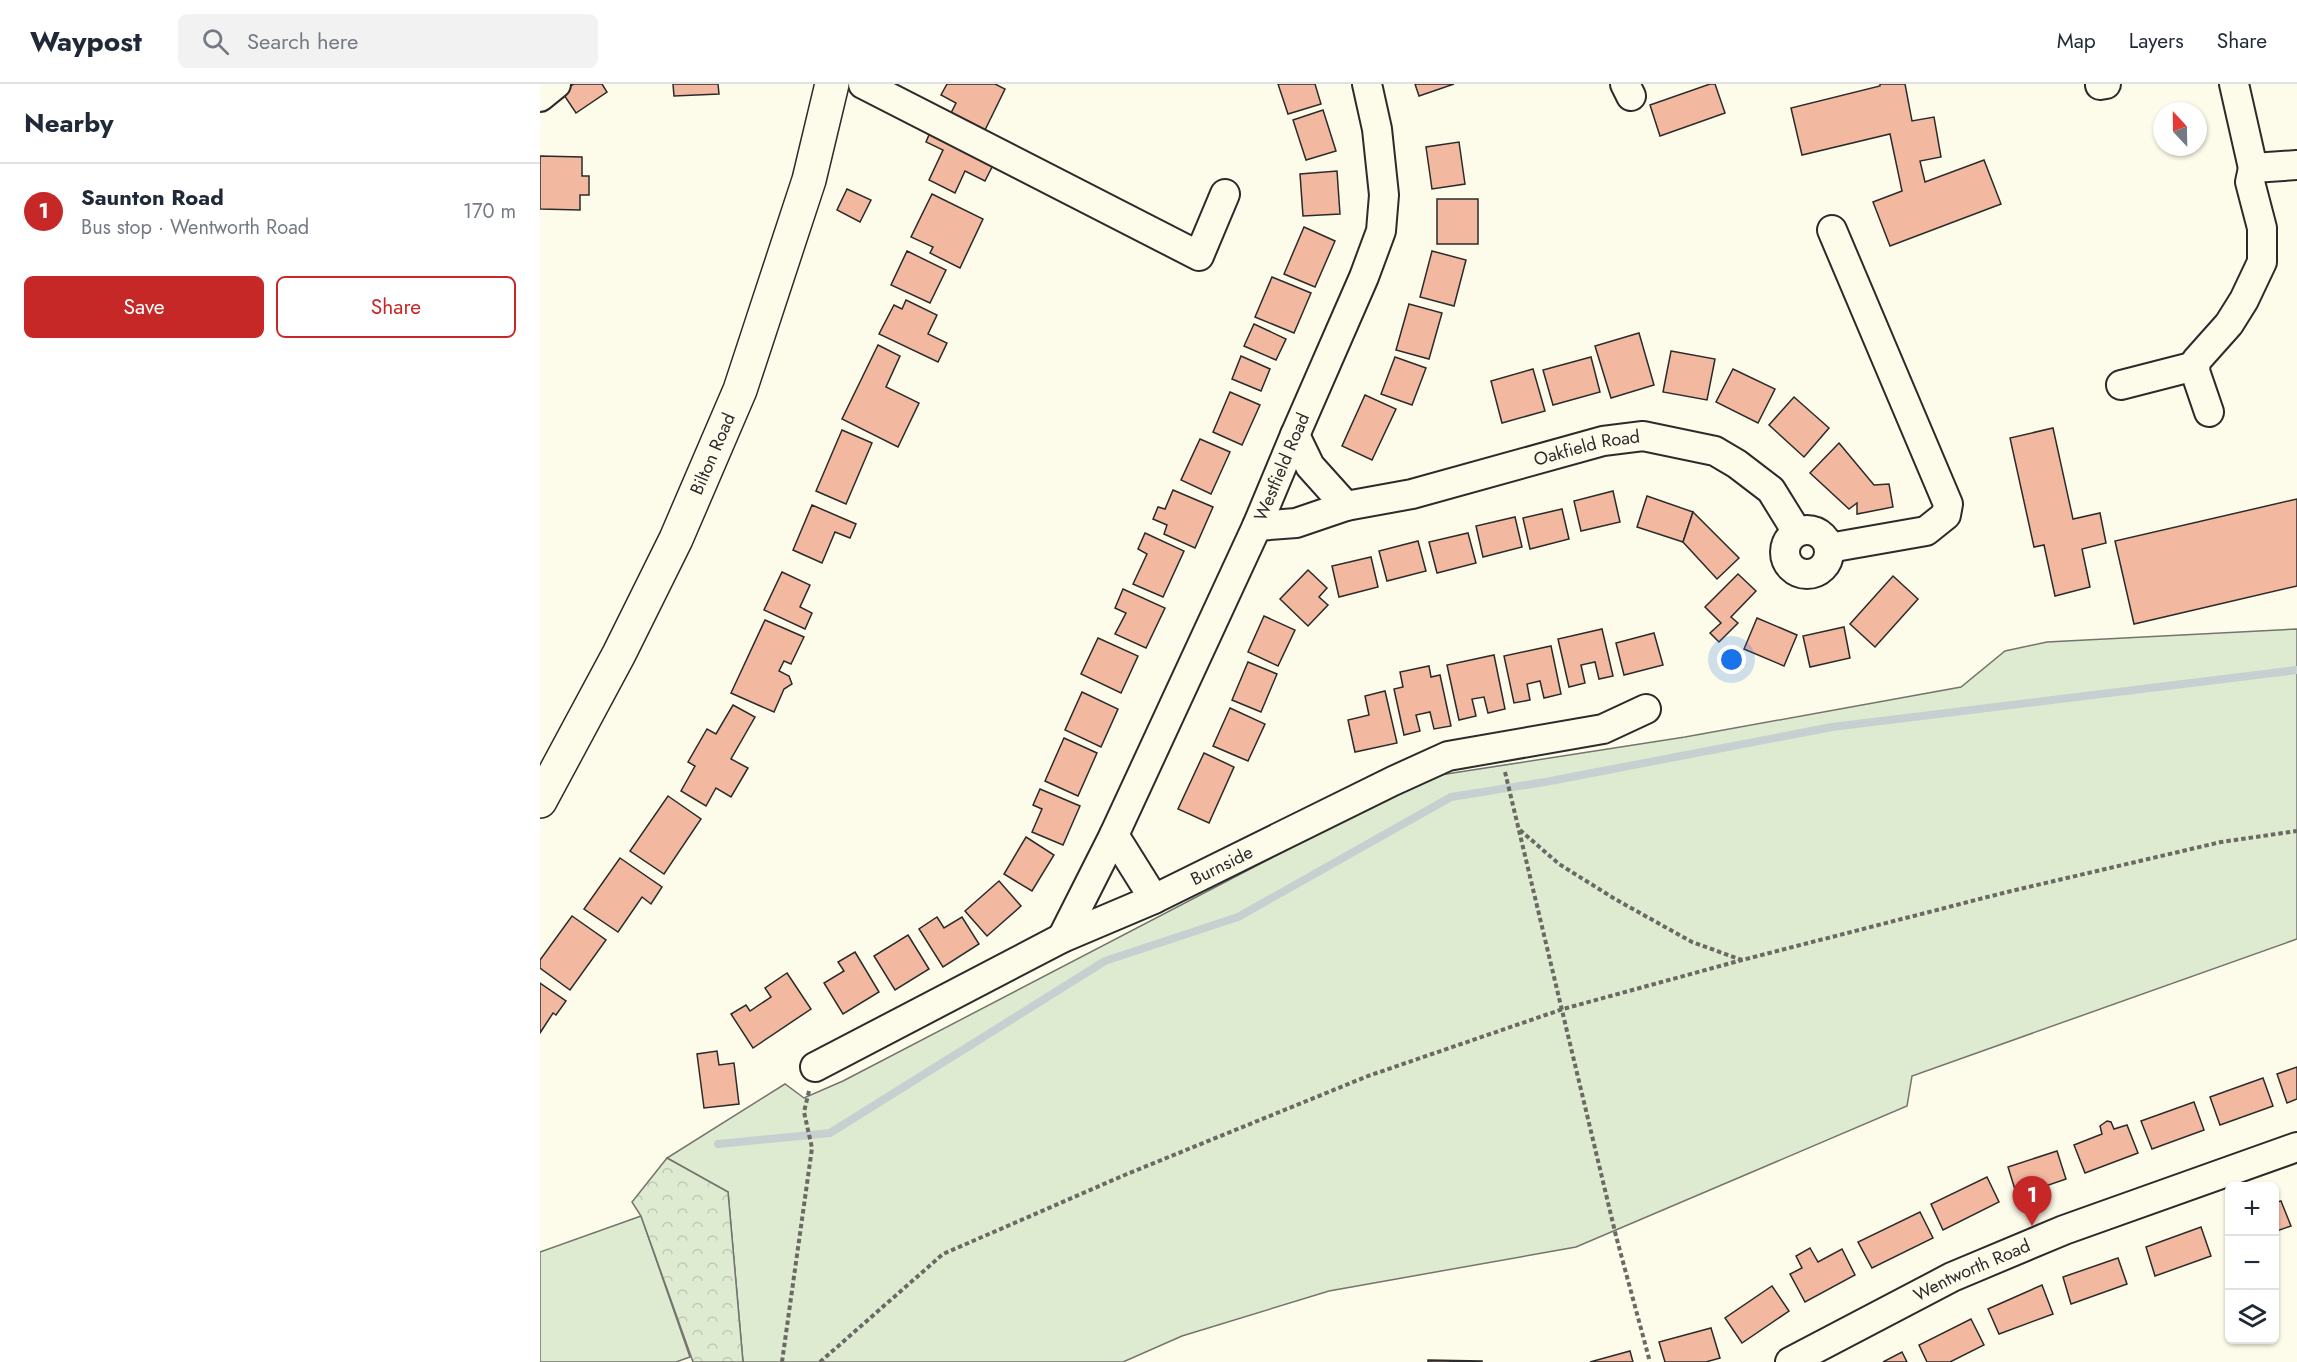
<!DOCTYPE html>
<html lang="en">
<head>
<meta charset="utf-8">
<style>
  :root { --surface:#fff; --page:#f2f2f3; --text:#1f2937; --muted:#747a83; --line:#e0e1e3; --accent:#c62828 }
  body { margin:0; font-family:Jost,sans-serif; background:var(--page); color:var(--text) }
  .controls { position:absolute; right:18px; bottom:18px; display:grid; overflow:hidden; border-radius:9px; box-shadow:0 2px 4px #0004 }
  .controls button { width:54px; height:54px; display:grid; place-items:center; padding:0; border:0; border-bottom:2px solid var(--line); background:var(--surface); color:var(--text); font:30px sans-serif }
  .compass { position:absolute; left:1613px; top:18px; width:54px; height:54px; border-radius:50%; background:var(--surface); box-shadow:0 2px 4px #0004; rotate:338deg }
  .you { position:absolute; left:1192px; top:576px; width:21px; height:21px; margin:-15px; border:4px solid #fff; border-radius:50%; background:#1a73e8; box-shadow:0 0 0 9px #1a73e833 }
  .badge { display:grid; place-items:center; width:39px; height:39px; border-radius:50%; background:var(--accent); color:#fff; font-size:20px; font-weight:700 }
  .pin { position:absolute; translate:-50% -50px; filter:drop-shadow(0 2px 3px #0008) }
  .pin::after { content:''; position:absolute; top:32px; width:21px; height:18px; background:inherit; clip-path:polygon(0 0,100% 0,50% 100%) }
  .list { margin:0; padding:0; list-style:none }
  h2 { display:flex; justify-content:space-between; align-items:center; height:78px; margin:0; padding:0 24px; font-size:26px }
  h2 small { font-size:20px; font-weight:400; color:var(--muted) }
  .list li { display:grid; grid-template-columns:39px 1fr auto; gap:18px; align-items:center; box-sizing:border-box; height:96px; padding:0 24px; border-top:2px solid var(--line) }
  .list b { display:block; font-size:22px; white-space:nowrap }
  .list p { margin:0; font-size:20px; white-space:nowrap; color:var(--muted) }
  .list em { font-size:20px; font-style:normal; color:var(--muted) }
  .actions { display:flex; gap:12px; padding:18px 24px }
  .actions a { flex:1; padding:14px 0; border:2px solid var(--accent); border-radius:9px; text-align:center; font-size:21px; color:var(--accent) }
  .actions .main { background:var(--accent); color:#fff }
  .icon { flex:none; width:33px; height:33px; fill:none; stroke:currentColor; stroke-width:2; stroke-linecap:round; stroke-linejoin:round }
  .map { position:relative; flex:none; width:1757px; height:1278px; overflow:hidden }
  header { display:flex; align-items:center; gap:36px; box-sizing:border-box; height:84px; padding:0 30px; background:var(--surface); border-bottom:2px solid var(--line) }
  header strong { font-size:28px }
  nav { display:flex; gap:33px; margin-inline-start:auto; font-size:21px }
  .search { width:420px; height:54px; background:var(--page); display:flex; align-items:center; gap:15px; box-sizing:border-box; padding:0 21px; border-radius:9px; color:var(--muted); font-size:22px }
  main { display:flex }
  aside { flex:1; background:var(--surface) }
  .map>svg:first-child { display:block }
</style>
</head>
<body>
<header>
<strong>Waypost</strong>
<div class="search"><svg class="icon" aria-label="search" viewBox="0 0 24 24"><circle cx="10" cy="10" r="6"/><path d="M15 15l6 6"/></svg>Search here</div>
<nav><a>Map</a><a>Layers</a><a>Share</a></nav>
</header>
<main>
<aside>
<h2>Nearby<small></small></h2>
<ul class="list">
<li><span class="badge">1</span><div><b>Saunton Road</b><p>Bus stop · Wentworth Road</p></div><em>170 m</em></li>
</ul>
<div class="actions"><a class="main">Save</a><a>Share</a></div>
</aside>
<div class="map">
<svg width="1757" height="1278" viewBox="0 0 1757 1278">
  <defs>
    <pattern id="forest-crowns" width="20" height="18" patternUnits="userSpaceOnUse" patternTransform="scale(1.5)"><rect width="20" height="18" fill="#deebd1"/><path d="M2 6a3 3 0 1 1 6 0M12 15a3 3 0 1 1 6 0" fill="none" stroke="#bfcab4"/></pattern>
  </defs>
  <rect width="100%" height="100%" fill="#fdfbea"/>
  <g fill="#deebd1" stroke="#74746e" stroke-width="1.5">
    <path d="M 1757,545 L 1757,855 L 1372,992 L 1367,1022 L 1036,1163 L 789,1207 L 642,1252 L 583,1278 L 203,1278 L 188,1108 L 127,1074 L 245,1000 L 264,1014 L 303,997 L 887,693 L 1145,653 L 1421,603 L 1465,567 L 1507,558 Z"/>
    <path d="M 101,1132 L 150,1273 L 136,1278 L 0,1278 L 0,1168 Z"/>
  </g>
  <path fill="url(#forest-crowns)" stroke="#74746e" stroke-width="1.5" d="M 127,1074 L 188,1108 L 203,1278 L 153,1278 L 101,1132 L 92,1118 Z"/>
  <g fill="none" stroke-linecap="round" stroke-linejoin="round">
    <path stroke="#c7d0d0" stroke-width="8" d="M 178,1060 L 290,1049 L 565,877 L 698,833 L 911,713 L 1005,698 L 1292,643 L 1757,586"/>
  </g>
  <g fill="#f2b8a0" stroke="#2b2b2b" stroke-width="1.5">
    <path d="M 34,0 L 62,0 L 67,8 L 36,29 L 22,8 Z"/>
    <path d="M 133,0 L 178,0 L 179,10 L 134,12 Z"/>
    <path d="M 407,0 L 455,0 L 465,5 L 445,46 L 411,29 L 416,19 L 401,11 Z"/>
    <path d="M 738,0 L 775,0 L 781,20 L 748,30 Z"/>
    <path d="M 875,0 L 914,0 L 879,12 Z"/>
    <path d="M 1170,0 L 1175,0 L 1185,29 L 1120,52 L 1110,21 Z"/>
    <path d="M 1340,0 L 1365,0 L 1372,37 L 1394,33 L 1401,73 L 1380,77 L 1385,98 L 1444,76 L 1461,120 L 1350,162 L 1333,118 L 1362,107 L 1350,50 L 1262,71 L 1251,24 L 1340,2 Z"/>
    <path d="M 783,26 L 796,67 L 766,76 L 753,36 Z"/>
    <path d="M 391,46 L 455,77 L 445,97 L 425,87 L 415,109 L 389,96 L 403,66 L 386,58 Z"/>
    <path d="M 919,58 L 925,100 L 892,105 L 886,63 Z"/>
    <path d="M 0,72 L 42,73 L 42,92 L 49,92 L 49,111 L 40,111 L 40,126 L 0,125 Z"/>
    <path d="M 797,87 L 800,130 L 763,132 L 760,90 Z"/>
    <path d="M 307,105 L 331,116 L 320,138 L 297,126 Z"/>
    <path d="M 392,110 L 443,135 L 420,184 L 390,169 L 393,163 L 371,153 Z"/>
    <rect x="897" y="115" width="41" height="45"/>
    <path d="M 764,143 L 795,157 L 775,203 L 744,190 Z"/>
    <path d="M 367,167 L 406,186 L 390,219 L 351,201 Z"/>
    <path d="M 892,167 L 926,176 L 914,222 L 880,213 Z"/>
    <path d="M 732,193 L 771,209 L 754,249 L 715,233 Z"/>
    <path d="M 366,216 L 397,231 L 388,250 L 407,259 L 398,278 L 339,250 L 354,221 L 362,225 Z"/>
    <path d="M 869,220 L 902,229 L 889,275 L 856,266 Z"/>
    <path d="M 714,240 L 746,255 L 736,276 L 704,262 Z"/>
    <path d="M 1099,249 L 1114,301 L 1071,314 L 1055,262 Z"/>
    <path d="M 338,261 L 360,272 L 346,303 L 379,319 L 358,363 L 302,335 Z"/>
    <path d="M 1131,267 L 1175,275 L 1167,316 L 1123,308 Z"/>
    <path d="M 701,272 L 730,285 L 721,307 L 692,295 Z"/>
    <path d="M 855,273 L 886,284 L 872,321 L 841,310 Z"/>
    <path d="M 1051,273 L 1060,308 L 1013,321 L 1003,286 Z"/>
    <path d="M 993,285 L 1005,327 L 962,339 L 951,297 Z"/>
    <path d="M 1193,285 L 1235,305 L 1218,339 L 1176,318 Z"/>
    <path d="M 690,308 L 720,321 L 702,361 L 673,348 Z"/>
    <path d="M 825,311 L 856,325 L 832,376 L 802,362 Z"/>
    <path d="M 1254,313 L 1289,344 L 1264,373 L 1229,341 Z"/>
    <path d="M 1513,344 L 1533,435 L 1560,429 L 1566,459 L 1542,465 L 1550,503 L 1515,512 L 1504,461 L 1494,463 L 1470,354 Z"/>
    <path d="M 302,346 L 332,359 L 306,420 L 276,407 Z"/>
    <path d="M 660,355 L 690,368 L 671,410 L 641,396 Z"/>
    <path d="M 1299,359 L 1334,401 L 1349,400 L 1353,423 L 1317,430 L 1317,419 L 1309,425 L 1270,389 Z"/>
    <path d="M 633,406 L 673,423 L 655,464 L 624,450 L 627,441 L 613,435 L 618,423 L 625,425 Z"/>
    <path d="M 1073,407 L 1080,438 L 1041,447 L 1034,417 Z"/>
    <path d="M 1107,412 L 1153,428 L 1143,458 L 1097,443 Z"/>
    <path d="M 1757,415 L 1757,502 L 1594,540 L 1575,457 Z"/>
    <path d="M 272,421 L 316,440 L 310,454 L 295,448 L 282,479 L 253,466 Z"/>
    <path d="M 1022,425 L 1029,455 L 990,465 L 983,434 Z"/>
    <path d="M 1153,428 L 1199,474 L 1177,495 L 1143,458 Z"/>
    <path d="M 975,433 L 982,463 L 943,473 L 936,442 Z"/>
    <path d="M 605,449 L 644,467 L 623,513 L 593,500 L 607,470 L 598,465 Z"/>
    <path d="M 928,449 L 936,479 L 897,489 L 889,458 Z"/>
    <path d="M 878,457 L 886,487 L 847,497 L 839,467 Z"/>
    <path d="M 831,473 L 838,503 L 799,513 L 792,482 Z"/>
    <path d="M 768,486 L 787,504 L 779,513 L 788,521 L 768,542 L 740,515 Z"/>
    <path d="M 242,488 L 270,501 L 260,523 L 272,529 L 265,545 L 224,526 Z"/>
    <path d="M 1198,490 L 1216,507 L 1191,533 L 1198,539 L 1179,558 L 1170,549 L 1181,539 L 1165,523 Z"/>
    <path d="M 1353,492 L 1378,515 L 1335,563 L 1310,540 Z"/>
    <path d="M 583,505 L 625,524 L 606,564 L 575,550 L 586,529 L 575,524 Z"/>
    <path d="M 724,532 L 755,546 L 738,582 L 708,568 Z"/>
    <path d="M 1217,534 L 1257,551 L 1244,582 L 1204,565 Z"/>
    <path d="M 225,536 L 264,553 L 251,580 L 244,577 L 239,587 L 249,592 L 252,600 L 244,605 L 234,628 L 191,609 Z"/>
    <path d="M 1304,543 L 1310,574 L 1270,583 L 1263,552 Z"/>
    <path d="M 1062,545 L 1073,592 L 1059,595 L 1055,578 L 1041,581 L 1045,599 L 1029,603 L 1018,555 Z"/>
    <path d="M 1114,549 L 1123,581 L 1084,591 L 1076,559 Z"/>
    <path d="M 558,554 L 598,572 L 581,609 L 541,590 Z"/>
    <path d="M 1011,562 L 1021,610 L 1004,614 L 1000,597 L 987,600 L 990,616 L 974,619 L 964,572 Z"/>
    <path d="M 954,571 L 965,625 L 948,629 L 944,613 L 932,615 L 936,632 L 919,636 L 907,581 Z"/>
    <path d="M 708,578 L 737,590 L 721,628 L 692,616 Z"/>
    <path d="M 889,582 L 891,593 L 900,591 L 911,642 L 894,645 L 890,628 L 876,631 L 880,647 L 864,651 L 854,605 L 863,603 L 860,588 Z"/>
    <path d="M 845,607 L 857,659 L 815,668 L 808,636 L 829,631 L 825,612 Z"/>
    <path d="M 542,608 L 578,625 L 561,663 L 525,646 Z"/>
    <path d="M 193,621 L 215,633 L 191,675 L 208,684 L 191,713 L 176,704 L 166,722 L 141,707 L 155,682 L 148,678 L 167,645 L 176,650 Z"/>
    <path d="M 690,624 L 725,640 L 708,677 L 673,662 Z"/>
    <path d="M 524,654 L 557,669 L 538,712 L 505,697 Z"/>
    <path d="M 664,669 L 694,683 L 669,739 L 638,725 Z"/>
    <path d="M 500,705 L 540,722 L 523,761 L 492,748 L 502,725 L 493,721 Z"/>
    <path d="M 128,712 L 161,735 L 124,790 L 90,767 Z"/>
    <path d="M 486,753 L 514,771 L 492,807 L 464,790 Z"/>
    <path d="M 80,774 L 122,803 L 111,820 L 102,813 L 78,848 L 44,825 Z"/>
    <path d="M 459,797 L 481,822 L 447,852 L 425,827 Z"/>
    <path d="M 32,832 L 66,856 L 30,906 L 0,884 L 0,876 Z"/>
    <path d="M 397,833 L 404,844 L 422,833 L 439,860 L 403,883 L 379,845 Z"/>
    <path d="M 368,851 L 389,885 L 355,906 L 334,872 Z"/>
    <path d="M 315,868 L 339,908 L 303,930 L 284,899 L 304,887 L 298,878 Z"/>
    <path d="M 247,889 L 271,925 L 213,964 L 191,930 L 206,921 L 210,927 L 231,913 L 225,904 Z"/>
    <path d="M 0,899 L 26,917 L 16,931 L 13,929 L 0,949 Z"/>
    <path d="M 177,967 L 179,981 L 194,979 L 199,1020 L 164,1024 L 157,970 Z"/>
    <path d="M 1757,983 L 1757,1015 L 1747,1019 L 1737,990 Z"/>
    <path d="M 1723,994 L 1733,1022 L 1680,1041 L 1670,1013 Z"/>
    <path d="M 1654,1018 L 1664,1046 L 1612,1065 L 1601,1037 Z"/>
    <path d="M 1567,1037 L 1571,1038 L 1574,1045 L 1587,1041 L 1598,1069 L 1545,1089 L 1534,1061 L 1562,1050 L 1560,1042 Z"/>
    <path d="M 1517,1067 L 1526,1095 L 1477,1112 L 1468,1083 Z"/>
    <path d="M 1447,1093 L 1459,1118 L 1403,1146 L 1391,1120 Z"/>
    <path d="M 1741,1117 L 1751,1142 L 1734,1148 L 1734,1119 Z"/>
    <path d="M 1380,1128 L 1393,1154 L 1332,1184 L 1318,1158 Z"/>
    <path d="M 1661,1143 L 1671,1172 L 1615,1192 L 1606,1163 Z"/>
    <path d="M 1270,1164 L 1278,1178 L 1302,1165 L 1315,1191 L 1265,1218 L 1250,1190 L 1262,1184 L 1256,1172 Z"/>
    <path d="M 1578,1174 L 1587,1200 L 1531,1220 L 1523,1193 Z"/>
    <path d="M 1502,1201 L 1513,1230 L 1459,1250 L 1448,1225 Z"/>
    <path d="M 1232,1202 L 1249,1227 L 1202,1259 L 1185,1234 Z"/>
    <path d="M 1431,1235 L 1444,1261 L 1410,1278 L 1387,1278 L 1379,1261 Z"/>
    <path d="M 1171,1244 L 1180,1274 L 1166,1278 L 1125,1278 L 1119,1258 Z"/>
    <path d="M 1090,1267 L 1093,1278 L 1050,1278 Z"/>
    <path d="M 1362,1268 L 1367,1278 L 1343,1278 Z"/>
    <path d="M 888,1276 L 942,1277 L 942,1278 L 888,1278 Z"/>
  </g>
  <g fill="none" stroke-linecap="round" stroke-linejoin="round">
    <defs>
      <g id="minor">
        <path d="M 323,0 L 659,172 L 685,110"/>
        <path d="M 1085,0 L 1091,12"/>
        <path d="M 1694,0 L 1713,84 L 1757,81"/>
        <path d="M 1560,1 L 1566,0"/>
        <path d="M 0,13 L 16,0"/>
        <path d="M 1581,301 L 1655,282"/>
        <path d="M 1669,328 L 1655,287 L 1656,277 L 1689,240 L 1704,216 L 1722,178 L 1722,144 L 1710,98 L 1713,84"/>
        <path d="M 755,351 L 770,382 L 806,422"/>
        <path id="s1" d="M 717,442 L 756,439 L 806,422 L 872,410 L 1063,357 L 1103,352 L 1175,367 L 1197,380 L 1231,406 L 1257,448"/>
        <circle cx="1267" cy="468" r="22"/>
        <path d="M 1289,464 L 1386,447 L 1406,431 L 1408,420 L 1292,146"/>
        <path d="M 574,751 L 614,815"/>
        <path id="s2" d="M 522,854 L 574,751 L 717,442 L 755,351 L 824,193 L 841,147 L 844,111 L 837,45 L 827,0"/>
        <path id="s3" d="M 275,983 L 522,854 L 614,815 L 853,697 L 908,672 L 1063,645 L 1106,625"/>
        <path id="s4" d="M 1250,1278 L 1412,1193 L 1524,1146 L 1757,1063"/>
      </g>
      <g id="major">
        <path id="s5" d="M 0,717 L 79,570 L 136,455 L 200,306 L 269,96 L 292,0"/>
      </g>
    </defs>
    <use href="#minor" stroke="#2b2b2b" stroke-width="32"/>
    <use href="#major" stroke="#2b2b2b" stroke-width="36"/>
    <g stroke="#6a6964" stroke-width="4" stroke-dasharray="4.5 3" stroke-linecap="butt">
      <path d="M 965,688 L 1076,1152 L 1110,1278"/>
      <path d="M 980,746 L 1019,780 L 1075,815 L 1152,858 L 1202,876"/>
      <path d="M 242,1278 L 272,1064 L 264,1028 L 269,1007"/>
      <path d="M 280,1278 L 403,1170 L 587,1090 L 828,992 L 1023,925 L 1202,876 L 1467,808 L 1681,758 L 1757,747"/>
    </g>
    <use href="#minor" stroke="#fdfbea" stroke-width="28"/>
    <use href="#major" stroke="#fdfbea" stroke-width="33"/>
  </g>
  <g text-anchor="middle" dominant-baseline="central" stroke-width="4.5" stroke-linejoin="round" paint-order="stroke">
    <g font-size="18" fill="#2b2b2b" stroke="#fdfbea">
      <text stroke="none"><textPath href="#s1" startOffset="340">Oakfield Road</textPath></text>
      <text stroke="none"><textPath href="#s5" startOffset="388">Bilton Road</textPath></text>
      <text stroke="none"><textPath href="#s2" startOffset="520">Westfield Road</textPath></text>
      <text stroke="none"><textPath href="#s3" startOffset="454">Burnside</textPath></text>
      <text stroke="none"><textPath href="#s4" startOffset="204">Wentworth Road</textPath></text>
    </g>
  </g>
</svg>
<div class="controls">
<button>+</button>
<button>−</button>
<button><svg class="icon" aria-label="layers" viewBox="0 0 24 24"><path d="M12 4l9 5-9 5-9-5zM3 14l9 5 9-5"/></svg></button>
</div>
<svg class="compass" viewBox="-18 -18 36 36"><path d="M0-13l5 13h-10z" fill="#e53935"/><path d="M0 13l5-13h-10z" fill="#747a83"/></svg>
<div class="you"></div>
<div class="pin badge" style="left:1492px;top:1142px">1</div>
</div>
</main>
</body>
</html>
